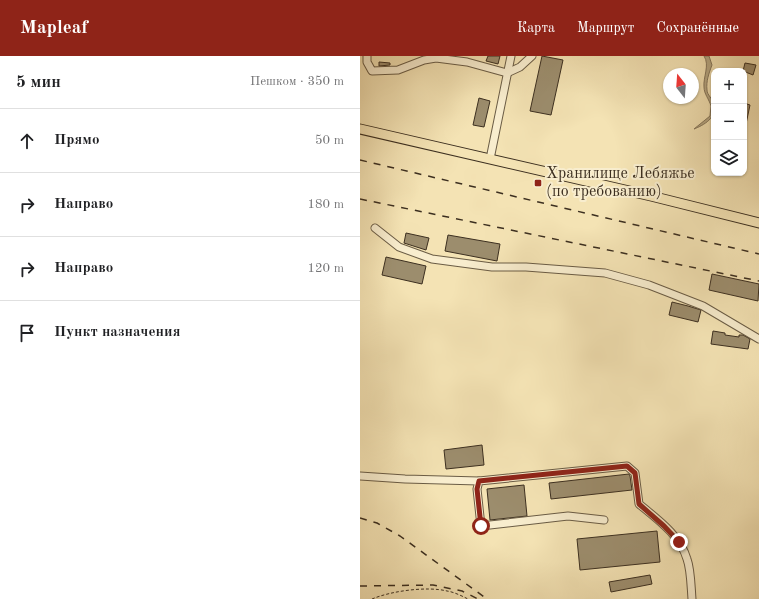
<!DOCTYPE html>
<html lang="ru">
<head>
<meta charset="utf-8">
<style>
  :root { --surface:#fff; --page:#f6f6f6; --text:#202124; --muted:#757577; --line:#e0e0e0; --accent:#8f2418 }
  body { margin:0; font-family:"Old Standard TT",serif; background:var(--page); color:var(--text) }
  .controls { position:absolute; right:12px; top:12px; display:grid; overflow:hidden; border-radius:8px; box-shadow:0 1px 3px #0004 }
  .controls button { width:36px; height:36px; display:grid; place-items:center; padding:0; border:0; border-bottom:1px solid var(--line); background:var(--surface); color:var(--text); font:20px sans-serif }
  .compass { position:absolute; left:303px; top:12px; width:36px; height:36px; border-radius:50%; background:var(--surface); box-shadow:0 1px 3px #0004; rotate:343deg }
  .stop { position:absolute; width:12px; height:12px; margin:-9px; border:3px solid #8f2418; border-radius:50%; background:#fff }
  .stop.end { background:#8f2418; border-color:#fff; box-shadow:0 1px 4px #0008 }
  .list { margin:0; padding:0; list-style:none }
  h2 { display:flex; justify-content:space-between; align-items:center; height:52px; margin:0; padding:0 16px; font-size:17px }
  h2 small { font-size:13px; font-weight:400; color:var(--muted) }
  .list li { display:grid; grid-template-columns:26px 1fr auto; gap:12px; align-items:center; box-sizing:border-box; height:64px; padding:0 16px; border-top:1px solid var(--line) }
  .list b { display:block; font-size:15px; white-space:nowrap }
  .list em { font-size:13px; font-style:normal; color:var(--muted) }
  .icon { flex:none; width:22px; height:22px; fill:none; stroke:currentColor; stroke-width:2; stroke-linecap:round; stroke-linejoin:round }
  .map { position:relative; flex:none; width:399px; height:543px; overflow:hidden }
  header { display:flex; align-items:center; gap:24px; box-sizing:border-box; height:56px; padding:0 20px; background:var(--accent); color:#fff }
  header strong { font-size:19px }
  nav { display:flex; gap:22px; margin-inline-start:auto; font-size:14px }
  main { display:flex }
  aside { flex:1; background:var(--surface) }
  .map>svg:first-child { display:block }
</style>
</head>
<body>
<header>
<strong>Mapleaf</strong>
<nav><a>Карта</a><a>Маршрут</a><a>Сохранённые</a></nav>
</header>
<main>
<aside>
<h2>5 мин<small>Пешком · 350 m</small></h2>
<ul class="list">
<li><svg class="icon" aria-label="ahead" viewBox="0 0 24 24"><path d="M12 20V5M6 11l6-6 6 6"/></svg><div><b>Прямо</b></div><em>50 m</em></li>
<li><svg class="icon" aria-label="right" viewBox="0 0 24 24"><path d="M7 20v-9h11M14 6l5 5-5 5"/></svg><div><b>Направо</b></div><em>180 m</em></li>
<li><svg class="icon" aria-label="right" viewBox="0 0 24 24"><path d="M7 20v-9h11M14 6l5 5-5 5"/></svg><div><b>Направо</b></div><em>120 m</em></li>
<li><svg class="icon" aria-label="arrive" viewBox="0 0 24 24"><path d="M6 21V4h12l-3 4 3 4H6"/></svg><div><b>Пункт назначения</b></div></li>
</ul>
</aside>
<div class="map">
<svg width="399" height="543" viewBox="0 0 399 543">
  <rect width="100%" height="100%" fill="#f4e3b4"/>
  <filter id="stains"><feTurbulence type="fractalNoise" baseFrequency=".005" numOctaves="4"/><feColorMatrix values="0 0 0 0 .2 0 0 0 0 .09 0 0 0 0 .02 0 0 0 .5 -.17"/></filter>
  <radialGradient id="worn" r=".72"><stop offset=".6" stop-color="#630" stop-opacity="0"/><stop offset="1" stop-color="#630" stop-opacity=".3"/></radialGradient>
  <path fill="#b5a682" stroke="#85765b" d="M 344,0 L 349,0 L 352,9 C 349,17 346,25 347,34 C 347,39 353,43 354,48 C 357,62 344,69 334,73 L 350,60 C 350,57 351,53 351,50 C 349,43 344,38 344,31 C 343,21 350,9 344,0 Z"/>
  <g fill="#9c8d6d" stroke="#3c2f20">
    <path d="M 128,0 L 140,0 L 138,8 L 126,5 Z"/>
    <path d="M 182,0 L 203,4 L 191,59 L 170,55 Z"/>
    <path d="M 19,6 L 30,7 L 30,9 L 19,10 Z"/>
    <path d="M 385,7 L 396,9 L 393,19 L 383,15 Z"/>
    <path d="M 119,42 L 130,45 L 124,71 L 113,69 Z"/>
    <path d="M 384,47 L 390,49 L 386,68 L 384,67 Z"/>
    <path d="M 46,177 L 69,182 L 66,194 L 44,187 Z"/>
    <path d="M 88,179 L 140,188 L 137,205 L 85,195 Z"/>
    <path d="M 26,201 L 66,210 L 62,228 L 22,219 Z"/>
    <path d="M 352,218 L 399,228 L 398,245 L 349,234 Z"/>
    <path d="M 312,246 L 328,250 L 341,254 L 338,266 L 309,259 Z"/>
    <path d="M 353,275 L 365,277 L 365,279 L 379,281 L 379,279 L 383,279 L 390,283 L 388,293 L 351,288 Z"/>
    <path d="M 122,389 L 124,409 L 86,413 L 84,394 Z"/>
    <path d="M 269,418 L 270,420 L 272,434 L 191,443 L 189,427 Z"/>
    <path d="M 164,429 L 167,460 L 130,464 L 127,433 Z"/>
    <path d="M 297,475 L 300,506 L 220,514 L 217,483 Z"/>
    <path d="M 290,519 L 292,528 L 251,536 L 249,526 Z"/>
  </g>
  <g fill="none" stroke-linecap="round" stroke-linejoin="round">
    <defs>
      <g id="minor">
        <path d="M 7,0 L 7,6 L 12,15 L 38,14 L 64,4 L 76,2 L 107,6 L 147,17 L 160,11 L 172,0"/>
        <path d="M 130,103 L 151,0"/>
        <path d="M 15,172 L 39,191 L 72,203 L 132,211 L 166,211 L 245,217 L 289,229 L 343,250 L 399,283"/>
        <path d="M 0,420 L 45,423 L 119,425"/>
        <path d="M 244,464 L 208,460 L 121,470 L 117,433 L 119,425 L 267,410 L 275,417 L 279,448 C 297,463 320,479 327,503 C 331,514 331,531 332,543"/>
      </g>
      <path id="major" d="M 0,73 L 291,140 L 399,167"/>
    </defs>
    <use href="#minor" stroke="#6a5c45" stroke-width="9"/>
    <use href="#major" stroke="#3c2f20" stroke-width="11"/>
    <path stroke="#3c2f20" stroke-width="1" stroke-dasharray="3 2" stroke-linecap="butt" d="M 12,543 C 31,535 67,530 87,535 C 94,536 102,540 108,543"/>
    <use href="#minor" stroke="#f8edce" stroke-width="7"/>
    <use href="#major" stroke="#f4e3b4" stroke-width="9"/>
    <g stroke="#3c2f20" stroke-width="1.5" stroke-dasharray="7 7" stroke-linecap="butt">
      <path d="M 0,104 L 399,198"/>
      <path d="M 0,143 L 399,225"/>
      <path d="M 0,462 L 17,467 L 40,480 L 127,543"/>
      <path d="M 0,530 L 73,529 L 102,535 L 118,543"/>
    </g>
  </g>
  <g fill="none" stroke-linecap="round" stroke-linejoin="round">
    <path stroke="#8f2418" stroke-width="5" d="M 121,470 L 117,433 L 119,425 L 267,410 L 275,417 L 279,448 L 304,470 L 319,486"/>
  </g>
  <rect fill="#8f2418" stroke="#f8edce" stroke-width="1.5" x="174" y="123" width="8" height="8" rx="2"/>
  <g text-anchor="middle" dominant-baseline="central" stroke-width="4" stroke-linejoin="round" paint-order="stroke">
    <g font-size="16" fill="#3c2f20" stroke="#f8edce" text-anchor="start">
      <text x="186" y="118">Хранилище Лебяжье<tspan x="186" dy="18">(по требованию)</tspan></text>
    </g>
  </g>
  <rect width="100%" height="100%" filter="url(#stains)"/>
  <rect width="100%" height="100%" fill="url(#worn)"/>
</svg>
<div class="controls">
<button>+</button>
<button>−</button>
<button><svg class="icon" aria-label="layers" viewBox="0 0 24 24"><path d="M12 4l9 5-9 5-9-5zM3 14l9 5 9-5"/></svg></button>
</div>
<svg class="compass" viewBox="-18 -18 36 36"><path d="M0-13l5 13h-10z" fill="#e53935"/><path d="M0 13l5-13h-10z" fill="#757577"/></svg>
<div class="stop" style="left:121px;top:470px"></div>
<div class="stop end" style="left:319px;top:486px"></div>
</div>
</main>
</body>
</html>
